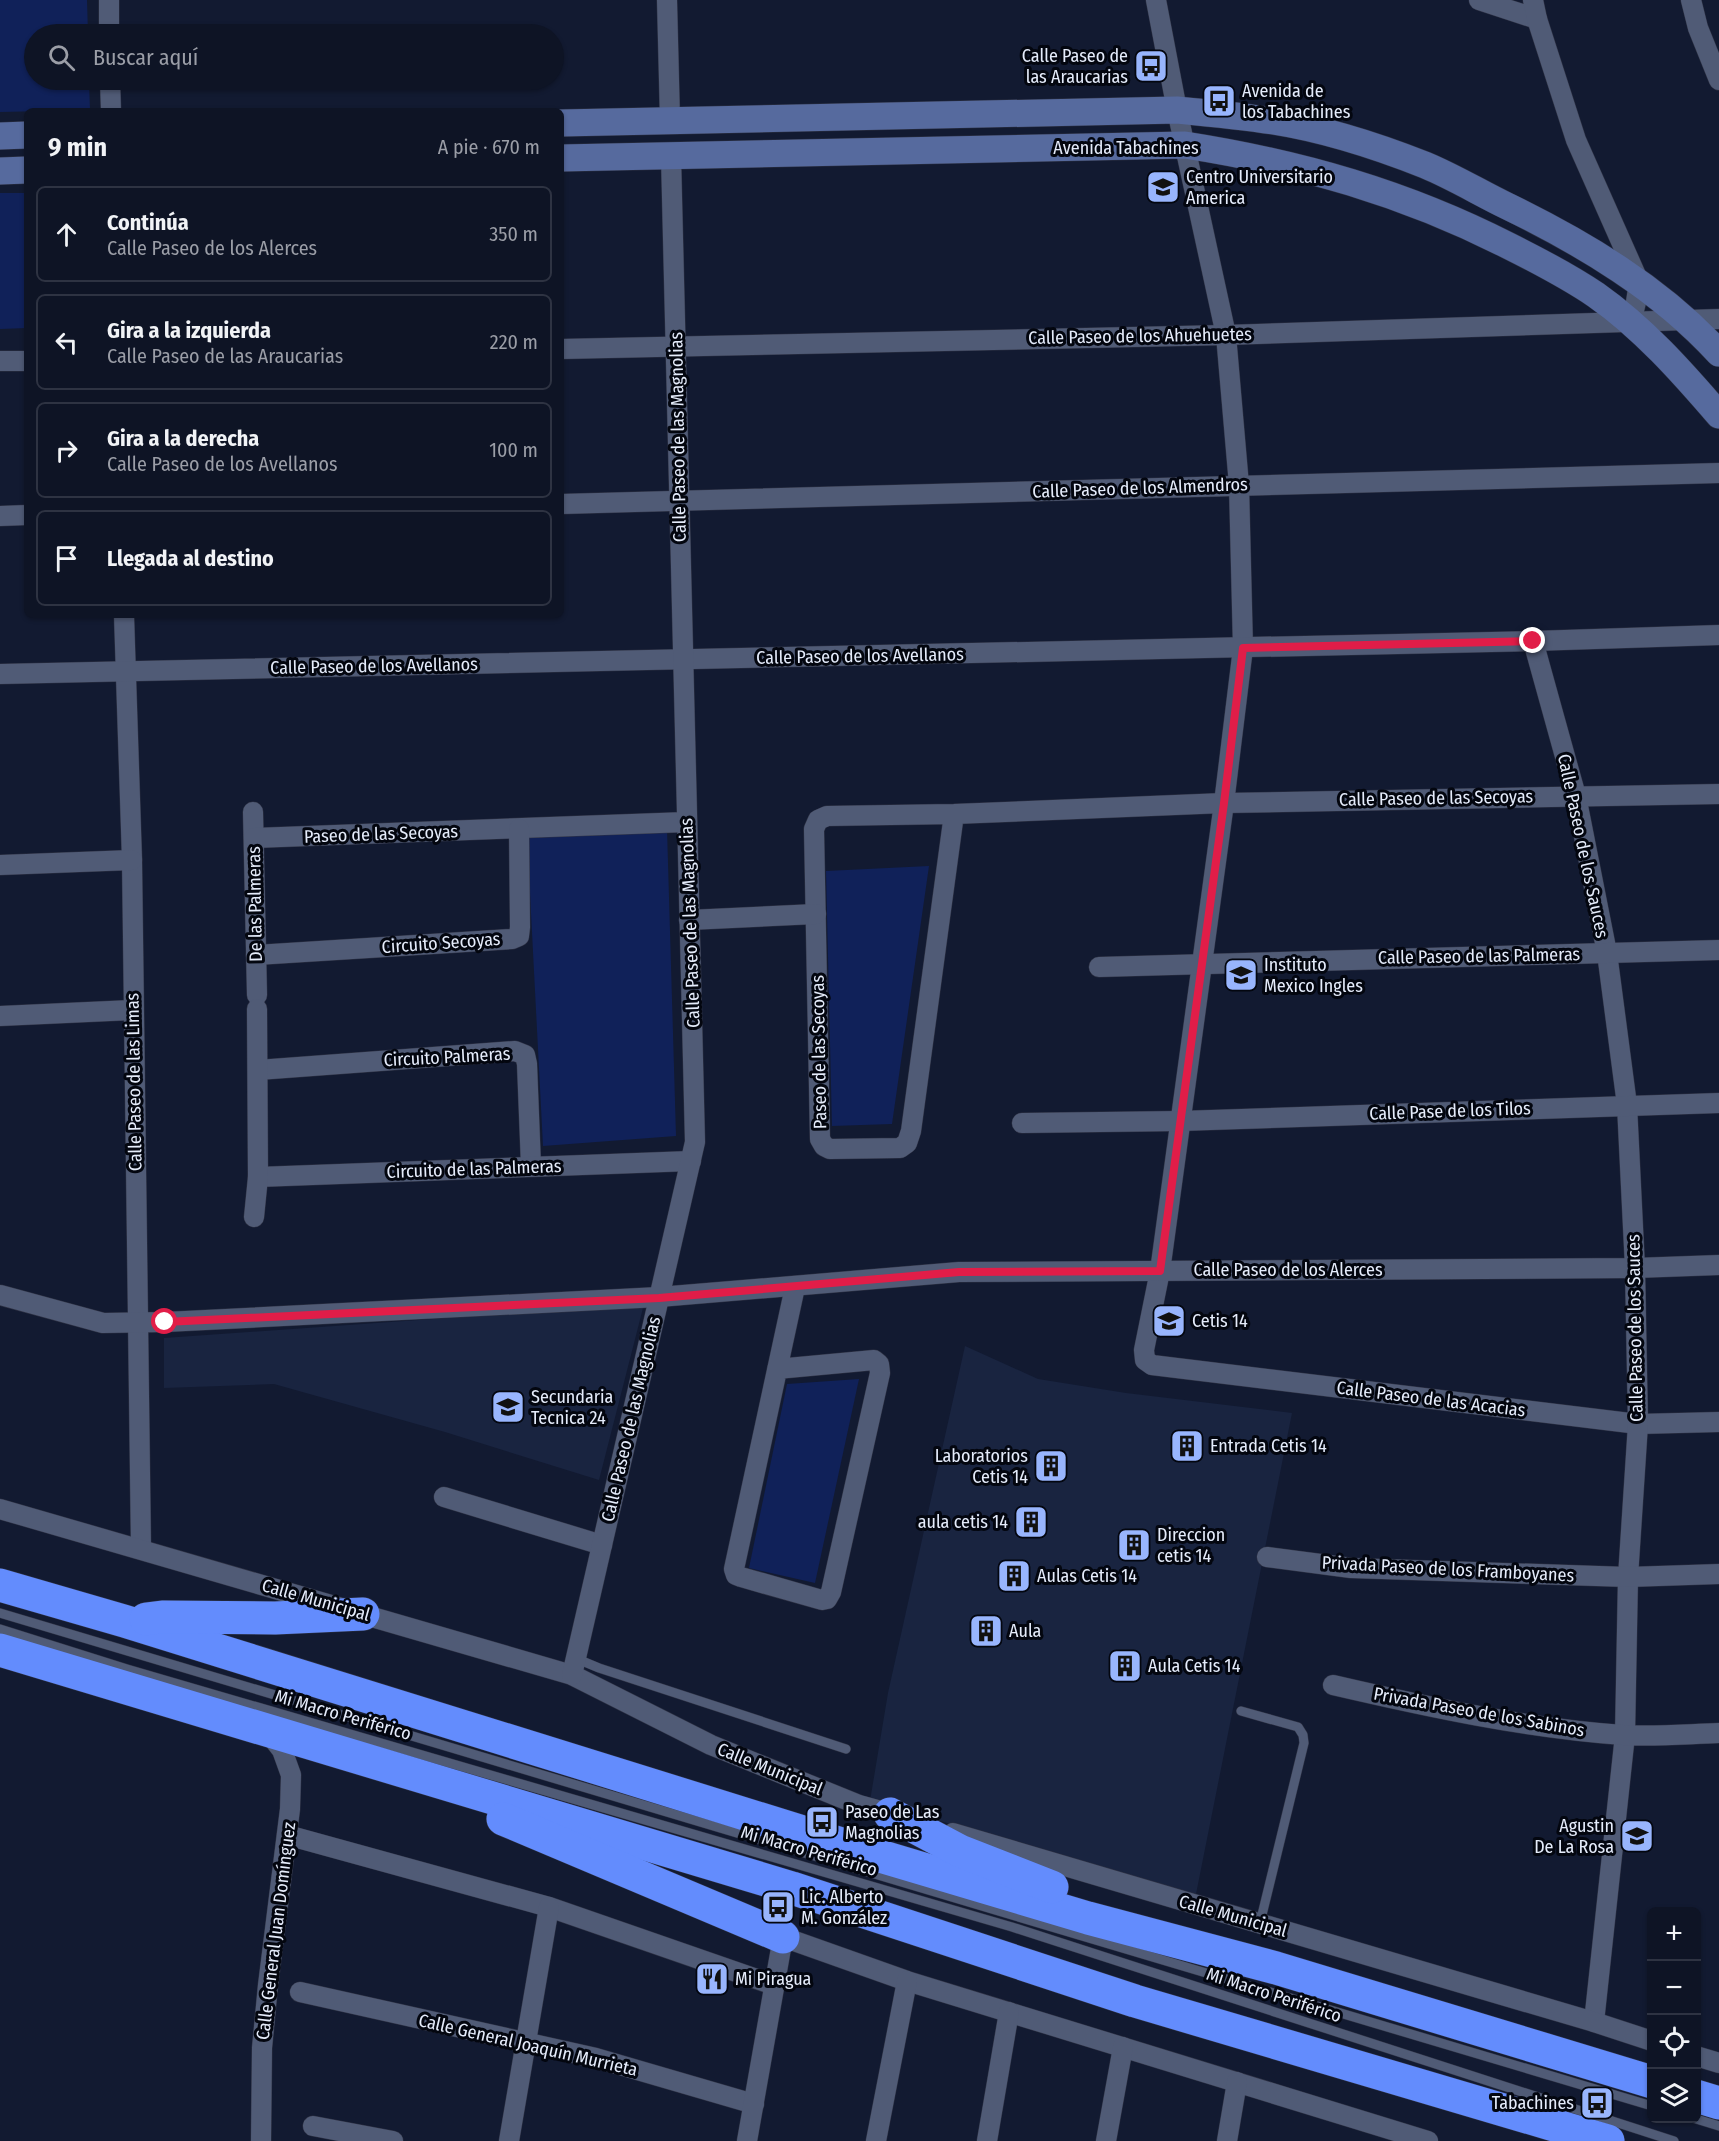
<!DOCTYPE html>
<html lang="es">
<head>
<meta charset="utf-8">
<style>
  :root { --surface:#0e1425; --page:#171d2d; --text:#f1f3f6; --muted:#9b9ea7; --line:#2e3342 }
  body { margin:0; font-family:"Fira Sans Condensed",sans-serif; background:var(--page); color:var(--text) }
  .controls { position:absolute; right:18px; bottom:18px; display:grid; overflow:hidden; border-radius:9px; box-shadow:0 2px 4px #0004 }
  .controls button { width:54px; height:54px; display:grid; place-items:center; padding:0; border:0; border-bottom:2px solid var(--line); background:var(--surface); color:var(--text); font:30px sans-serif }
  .stop { position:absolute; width:18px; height:18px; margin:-14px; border:4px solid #e11d48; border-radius:50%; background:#fff }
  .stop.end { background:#e11d48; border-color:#fff; box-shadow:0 2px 6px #0008 }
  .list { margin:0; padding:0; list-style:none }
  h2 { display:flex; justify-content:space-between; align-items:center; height:78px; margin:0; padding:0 24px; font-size:26px }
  h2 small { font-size:20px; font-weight:400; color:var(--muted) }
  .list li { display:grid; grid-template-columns:39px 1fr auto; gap:18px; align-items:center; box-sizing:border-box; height:96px; margin:0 12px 12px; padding:0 12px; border:2px solid var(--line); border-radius:9px }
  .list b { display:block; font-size:22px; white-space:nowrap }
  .list p { margin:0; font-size:20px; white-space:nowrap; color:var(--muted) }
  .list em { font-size:20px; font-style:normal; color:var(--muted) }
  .icon { flex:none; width:33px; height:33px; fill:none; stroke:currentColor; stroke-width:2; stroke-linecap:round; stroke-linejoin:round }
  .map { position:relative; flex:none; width:1719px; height:2141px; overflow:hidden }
  .search { position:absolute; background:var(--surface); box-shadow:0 2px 4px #0004; left:24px; top:24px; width:540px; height:66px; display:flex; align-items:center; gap:15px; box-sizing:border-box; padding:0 21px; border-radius:33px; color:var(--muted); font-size:22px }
  .panel { position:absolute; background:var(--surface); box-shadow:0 2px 4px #0004; left:24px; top:108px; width:540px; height:510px; border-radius:9px }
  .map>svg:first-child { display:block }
</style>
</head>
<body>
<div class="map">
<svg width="1719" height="2141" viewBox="0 0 1719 2141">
  <rect width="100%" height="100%" fill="#121a31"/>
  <g fill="#192440">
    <path d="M 644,1304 L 599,1480 L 445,1432 L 274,1384 L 164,1388 L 164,1338 Z"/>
    <path d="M 965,1346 L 1038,1379 L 1126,1393 L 1292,1413 L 1196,1894 L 870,1801 L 888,1693 Z"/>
  </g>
  <g fill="#102159">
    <path d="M 0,0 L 87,0 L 88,34 L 34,34 L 34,80 L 89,80 L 90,110 L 0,112 Z"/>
    <path d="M 0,193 L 27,193 L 27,328 L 0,329 Z"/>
    <path d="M 667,829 L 676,1136 L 543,1146 L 527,835 Z"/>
    <path d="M 929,866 L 892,1124 L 832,1126 L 826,871 Z"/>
    <path d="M 859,1379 L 815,1583 L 749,1568 L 787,1384 Z"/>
  </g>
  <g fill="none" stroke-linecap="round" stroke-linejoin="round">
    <defs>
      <g id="lane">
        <path d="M 0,1613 L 1652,2106"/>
        <path d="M 0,1629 L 127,1669 L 1012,1927 L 1674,2141"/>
        <path d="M 575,1658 L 599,1668 L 846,1749"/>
        <path d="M 1241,1711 L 1298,1727 L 1303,1735 L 1304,1743 L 1260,1923"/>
        <path d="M 1693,2118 L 1719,2126"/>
      </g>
      <g id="street">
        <path d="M 109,0 L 109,34"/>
        <path d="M 667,0 L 670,120"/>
        <path d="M 1156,0 L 1177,110 L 1226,335 L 1239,485 L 1243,648 L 1224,803 L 1160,1271 L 1144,1350 L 1145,1360 L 1152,1365 L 1638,1424 L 1719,1422"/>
        <path d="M 1479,0 L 1537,19"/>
        <path d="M 1533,0 L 1537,19 L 1576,140 L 1639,282 L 1636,302 L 1631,323"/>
        <path d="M 1691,0 L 1698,28 L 1719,80"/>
        <path d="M 110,80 L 111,111"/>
        <path d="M 561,349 L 1226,335 L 1719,319"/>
        <path d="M 0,361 L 27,361"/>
        <path d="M 561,504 L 1719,473"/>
        <path d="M 0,516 L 27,515"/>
        <path d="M 124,615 L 132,860 L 141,1549"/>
        <path d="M 1533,641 L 1576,796 L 1607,953 L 1627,1105 L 1635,1268 L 1638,1424 L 1628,1577 L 1625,1735 L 1594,2022"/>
        <path d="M 0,674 L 1533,641 L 1719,635"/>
        <path d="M 253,812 L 257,995"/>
        <path d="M 954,814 L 911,1131 L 907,1143 L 900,1148 L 830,1149 L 824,1146 L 820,1139 L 814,829 L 818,820 L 827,816 L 954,814 L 1224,803 L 1719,794"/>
        <path d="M 254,838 L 687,822"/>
        <path d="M 0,865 L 132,860"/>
        <path d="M 689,920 L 816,914"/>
        <path d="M 256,955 L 512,939 L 519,936 L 520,927 L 519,829"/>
        <path d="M 1099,967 L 1719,950"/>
        <path d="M 0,1016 L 132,1010"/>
        <path d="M 258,1070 L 515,1051 L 525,1055 L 527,1064 L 531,1166"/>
        <path d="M 1022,1123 L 1180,1121 L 1719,1103"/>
        <path d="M 258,1177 L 691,1161"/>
        <path d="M 254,1217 L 258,1177 L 257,1009"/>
        <path d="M 0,1295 L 103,1323 L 165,1322 L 659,1297 L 959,1272 L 1635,1268 L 1719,1265"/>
        <path d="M 777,1369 L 874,1360 L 879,1364 L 880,1373 L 831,1592 L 827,1599 L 822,1600 L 741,1577 L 736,1575 L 734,1569 L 795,1287"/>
        <path d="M 444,1497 L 602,1545"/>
        <path d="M 0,1509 L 572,1675 L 711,1745 L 859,1805 L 899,1816"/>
        <path d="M 1267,1557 L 1351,1568 L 1628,1577 L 1719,1574"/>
        <path d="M 572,1675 L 695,1142 L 671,156"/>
        <path d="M 1333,1685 C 1428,1707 1525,1728 1623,1735 C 1654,1737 1687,1734 1719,1733"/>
        <path d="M 953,1833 L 1594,2022 L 1652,2041"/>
        <path d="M 287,1835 L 549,1907 L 774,1985"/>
        <path d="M 300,1992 L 596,2058 L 754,2104"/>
        <path d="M 1696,2056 L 1719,2063"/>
        <path d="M 313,2126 L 393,2141"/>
        <path d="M 261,2141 L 262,2048 L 268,1985 L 290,1809 L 291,1775 L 282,1750 L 268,1732"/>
        <path d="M 509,2141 L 549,1907"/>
        <path d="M 747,2141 L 783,1937 L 907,1981 L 1428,2141"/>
        <path d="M 876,2141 L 907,1981"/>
        <path d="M 987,2141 L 1009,2012"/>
        <path d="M 1106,2141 L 1123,2047"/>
        <path d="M 1227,2141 L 1237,2082"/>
      </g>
      <g id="secondary">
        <path d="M 561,123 L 1177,110 C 1209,113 1241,116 1273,121 C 1324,129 1377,146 1425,165 C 1454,177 1480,193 1507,206 C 1585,244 1660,289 1719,353"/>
        <path d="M 0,136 L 27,135"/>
        <path d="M 561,158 L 1185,145 C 1300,163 1405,193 1509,246 C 1539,261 1568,276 1596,295 C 1643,328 1682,372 1719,415"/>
        <path d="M 0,171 L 27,170"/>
      </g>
      <g id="highway">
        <path d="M 0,1585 L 124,1621 L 880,1856 L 1088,1918 L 1276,1968 L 1652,2082"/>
        <path d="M 146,1619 L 162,1617 L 275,1618 L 363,1614"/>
        <path d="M 0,1650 L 792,1888 L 1135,2001 L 1608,2141"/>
        <path d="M 890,1814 L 960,1851 L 1052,1887"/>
        <path d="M 503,1819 L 783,1937"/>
        <path d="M 1696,2096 L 1719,2103"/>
      </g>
    </defs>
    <use href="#lane" stroke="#2f3345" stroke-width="10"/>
    <use href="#street" stroke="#2f3345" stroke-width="21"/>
    <use href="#secondary" stroke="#2f3345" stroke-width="28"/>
    <use href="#highway" stroke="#2f3345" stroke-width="34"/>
    <use href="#lane" stroke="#505b76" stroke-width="9"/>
    <use href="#street" stroke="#505b76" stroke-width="20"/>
    <use href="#secondary" stroke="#566a9e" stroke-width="27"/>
    <use href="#highway" stroke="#638cfd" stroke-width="33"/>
  </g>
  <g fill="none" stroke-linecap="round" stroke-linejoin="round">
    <path stroke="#e11d48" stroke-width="8" d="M 165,1322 L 659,1298 L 959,1272 L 1160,1271 L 1224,803 L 1243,648 L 1533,641"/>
  </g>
  <defs>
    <symbol id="bus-square" viewBox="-11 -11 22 22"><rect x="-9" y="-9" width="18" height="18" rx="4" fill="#98b5fd" stroke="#03060f"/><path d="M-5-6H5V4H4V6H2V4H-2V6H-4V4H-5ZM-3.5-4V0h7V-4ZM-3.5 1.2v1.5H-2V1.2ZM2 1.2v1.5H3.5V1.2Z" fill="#111"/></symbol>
    <symbol id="university-square" viewBox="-11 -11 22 22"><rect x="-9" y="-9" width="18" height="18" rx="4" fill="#98b5fd" stroke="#03060f"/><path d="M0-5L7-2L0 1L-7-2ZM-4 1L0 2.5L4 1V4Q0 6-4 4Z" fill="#111"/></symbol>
    <symbol id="school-square" viewBox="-11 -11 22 22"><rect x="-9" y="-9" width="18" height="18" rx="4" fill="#98b5fd" stroke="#03060f"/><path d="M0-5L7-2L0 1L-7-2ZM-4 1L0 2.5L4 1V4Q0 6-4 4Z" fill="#111"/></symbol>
    <symbol id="building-square" viewBox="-11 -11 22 22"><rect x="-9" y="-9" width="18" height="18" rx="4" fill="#98b5fd" stroke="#03060f"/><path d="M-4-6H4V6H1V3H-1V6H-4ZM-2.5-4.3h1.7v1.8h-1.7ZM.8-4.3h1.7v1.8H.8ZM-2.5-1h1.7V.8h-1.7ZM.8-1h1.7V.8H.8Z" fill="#111"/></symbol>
    <symbol id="restaurant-square" viewBox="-11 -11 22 22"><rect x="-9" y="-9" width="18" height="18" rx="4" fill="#98b5fd" stroke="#03060f"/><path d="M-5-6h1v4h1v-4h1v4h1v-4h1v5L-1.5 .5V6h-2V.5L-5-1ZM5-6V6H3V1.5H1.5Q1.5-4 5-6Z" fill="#111"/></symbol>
  </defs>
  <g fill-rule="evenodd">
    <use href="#bus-square" x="1132" y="47" width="38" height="38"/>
    <use href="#bus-square" x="1200" y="82" width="38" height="38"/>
    <use href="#university-square" x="1144" y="168" width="38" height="38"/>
    <use href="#school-square" x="1222" y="956" width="38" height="38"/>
    <use href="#university-square" x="1150" y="1302" width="38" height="38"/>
    <use href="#school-square" x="489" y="1388" width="38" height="38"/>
    <use href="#building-square" x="1168" y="1427" width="38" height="38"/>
    <use href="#building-square" x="1032" y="1447" width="38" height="38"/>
    <use href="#building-square" x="1012" y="1503" width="38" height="38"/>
    <use href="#building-square" x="1115" y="1526" width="38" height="38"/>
    <use href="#building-square" x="995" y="1557" width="38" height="38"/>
    <use href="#building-square" x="967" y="1612" width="38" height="38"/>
    <use href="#building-square" x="1106" y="1647" width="38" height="38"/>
    <use href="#bus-square" x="803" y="1803" width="38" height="38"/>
    <use href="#school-square" x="1618" y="1817" width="38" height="38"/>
    <use href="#bus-square" x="759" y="1888" width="38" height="38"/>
    <use href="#restaurant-square" x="693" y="1960" width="38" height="38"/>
    <use href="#bus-square" x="1578" y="2084" width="38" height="38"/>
  </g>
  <g text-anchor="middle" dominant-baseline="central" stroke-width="6" stroke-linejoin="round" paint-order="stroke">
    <g font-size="18" fill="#e5ecfb" stroke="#03060f" text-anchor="start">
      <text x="1128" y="56" text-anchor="end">Calle Paseo de<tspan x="1128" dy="21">las Araucarias</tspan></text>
      <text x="1242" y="91">Avenida de<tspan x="1242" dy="21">los Tabachines</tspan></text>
      <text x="1186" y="177">Centro Universitario<tspan x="1186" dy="21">America</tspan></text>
      <text x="1264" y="965">Instituto<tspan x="1264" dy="21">Mexico Ingles</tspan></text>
      <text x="1192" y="1321">Cetis 14</text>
      <text x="531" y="1397">Secundaria<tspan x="531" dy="21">Tecnica 24</tspan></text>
      <text x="1210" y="1446">Entrada Cetis 14</text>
      <text x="1028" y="1456" text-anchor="end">Laboratorios<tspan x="1028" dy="21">Cetis 14</tspan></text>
      <text x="1008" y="1522" text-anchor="end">aula cetis 14</text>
      <text x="1157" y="1535">Direccion<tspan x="1157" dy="21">cetis 14</tspan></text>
      <text x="1037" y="1576">Aulas Cetis 14</text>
      <text x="1009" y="1631">Aula</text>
      <text x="1148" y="1666">Aula Cetis 14</text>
      <text x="845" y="1812">Paseo de Las<tspan x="845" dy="21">Magnolias</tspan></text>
      <text x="1614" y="1826" text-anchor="end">Agustin<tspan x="1614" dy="21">De La Rosa</tspan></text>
      <text x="801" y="1897">Lic. Alberto<tspan x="801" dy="21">M. González</tspan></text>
      <text x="735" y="1979">Mi Piragua</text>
      <text x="1574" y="2103" text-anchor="end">Tabachines</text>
    </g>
    <g font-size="18" fill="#e5ecfb" stroke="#03060f">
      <text x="1126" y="148">Avenida Tabachines</text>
      <text transform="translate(1140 336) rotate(-1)">Calle Paseo de los Ahuehuetes</text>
      <text transform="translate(678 437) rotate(-91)">Calle Paseo de las Magnolias</text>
      <text transform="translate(1140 488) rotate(-2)">Calle Paseo de los Almendros</text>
      <text transform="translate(860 656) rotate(-1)">Calle Paseo de los Avellanos</text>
      <text transform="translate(374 666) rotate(-1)">Calle Paseo de los Avellanos</text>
      <text transform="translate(1436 798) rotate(-1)">Calle Paseo de las Secoyas</text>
      <text transform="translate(381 834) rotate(-2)">Paseo de las Secoyas</text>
      <text transform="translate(1583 846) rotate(78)">Calle Paseo de los Sauces</text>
      <text transform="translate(255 904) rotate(-91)">De las Palmeras</text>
      <text transform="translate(690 923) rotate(-92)">Calle Paseo de las Magnolias</text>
      <text transform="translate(441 943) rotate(-4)">Circuito Secoyas</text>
      <text transform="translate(1479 956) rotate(-1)">Calle Paseo de las Palmeras</text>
      <text transform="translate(819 1052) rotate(-91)">Paseo de las Secoyas</text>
      <text transform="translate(447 1057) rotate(-3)">Circuito Palmeras</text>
      <text transform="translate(134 1082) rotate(-91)">Calle Paseo de las Limas</text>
      <text transform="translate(1450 1111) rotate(-2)">Calle Pase de los Tilos</text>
      <text transform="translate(474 1169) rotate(-2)">Circuito de las Palmeras</text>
      <text x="1288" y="1270">Calle Paseo de los Alerces</text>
      <text transform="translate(1635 1328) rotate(-91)">Calle Paseo de los Sauces</text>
      <text transform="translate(1431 1399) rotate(7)">Calle Paseo de las Acacias</text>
      <text transform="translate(631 1419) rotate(-77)">Calle Paseo de las Magnolias</text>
      <text transform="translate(1448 1569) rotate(3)">Privada Paseo de los Framboyanes</text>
      <text transform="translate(316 1600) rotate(16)">Calle Municipal</text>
      <text transform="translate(1479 1712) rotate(10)">Privada Paseo de los Sabinos</text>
      <text transform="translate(343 1715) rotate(16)">Mi Macro Periférico</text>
      <text transform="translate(770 1769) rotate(22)">Calle Municipal</text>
      <text transform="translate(809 1851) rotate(16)">Mi Macro Periférico</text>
      <text transform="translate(1233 1916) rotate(16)">Calle Municipal</text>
      <text transform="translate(276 1931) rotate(-83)">Calle General Juan Domínguez</text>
      <text transform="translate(1274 1995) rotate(18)">Mi Macro Periférico</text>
      <text transform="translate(528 2045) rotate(13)">Calle General Joaquín Murrieta</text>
    </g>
  </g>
</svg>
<div class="controls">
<button>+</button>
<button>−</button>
<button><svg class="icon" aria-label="locate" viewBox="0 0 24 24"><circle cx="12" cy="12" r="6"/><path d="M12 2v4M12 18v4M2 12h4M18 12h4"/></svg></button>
<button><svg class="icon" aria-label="layers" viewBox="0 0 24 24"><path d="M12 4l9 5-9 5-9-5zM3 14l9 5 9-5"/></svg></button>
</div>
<div class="stop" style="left:165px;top:1322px"></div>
<div class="stop end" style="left:1533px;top:641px"></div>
<div class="search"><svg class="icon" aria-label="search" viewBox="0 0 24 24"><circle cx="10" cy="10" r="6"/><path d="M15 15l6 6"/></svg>Buscar aquí</div>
<section class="panel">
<h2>9 min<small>A pie · 670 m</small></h2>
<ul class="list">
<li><svg class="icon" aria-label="ahead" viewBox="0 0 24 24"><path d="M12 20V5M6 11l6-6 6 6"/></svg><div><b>Continúa</b><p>Calle Paseo de los Alerces</p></div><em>350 m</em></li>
<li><svg class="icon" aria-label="left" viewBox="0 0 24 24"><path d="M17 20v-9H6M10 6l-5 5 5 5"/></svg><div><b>Gira a la izquierda</b><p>Calle Paseo de las Araucarias</p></div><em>220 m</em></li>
<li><svg class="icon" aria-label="right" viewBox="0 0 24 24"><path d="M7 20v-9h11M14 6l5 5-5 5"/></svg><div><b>Gira a la derecha</b><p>Calle Paseo de los Avellanos</p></div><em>100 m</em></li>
<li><svg class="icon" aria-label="arrive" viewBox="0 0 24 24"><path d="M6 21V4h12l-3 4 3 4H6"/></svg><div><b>Llegada al destino</b></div></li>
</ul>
</section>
</div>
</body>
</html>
